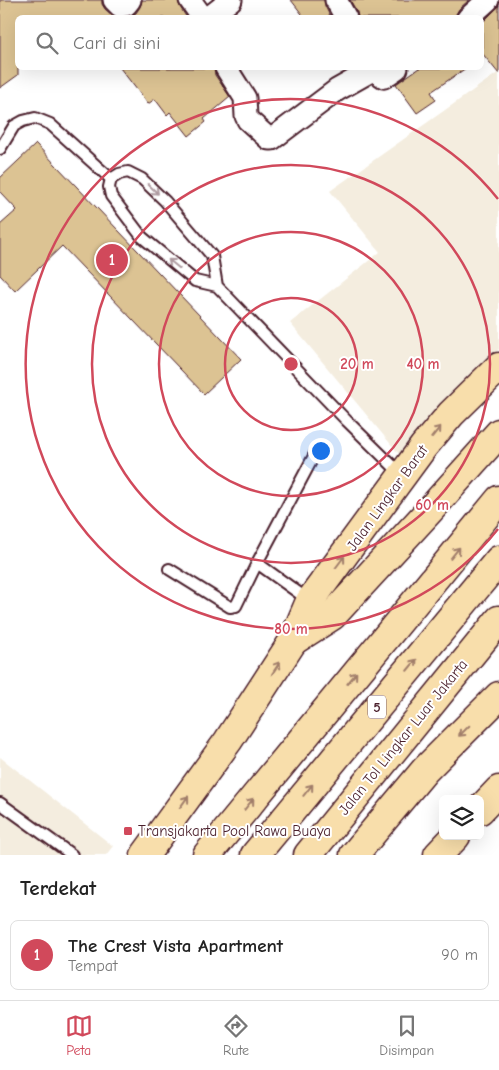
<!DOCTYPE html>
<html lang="id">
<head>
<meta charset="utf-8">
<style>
  :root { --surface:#fff; --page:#f2f2f2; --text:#222; --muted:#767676; --line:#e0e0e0; --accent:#d1495b }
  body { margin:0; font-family:"Comic Neue",sans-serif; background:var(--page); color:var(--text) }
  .controls { position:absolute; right:15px; bottom:15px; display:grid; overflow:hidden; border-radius:8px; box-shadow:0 5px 20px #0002 }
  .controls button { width:45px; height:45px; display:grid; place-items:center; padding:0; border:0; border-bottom:1px solid var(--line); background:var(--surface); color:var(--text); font:25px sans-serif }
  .you { position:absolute; left:320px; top:450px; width:18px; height:18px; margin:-12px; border:4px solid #fff; border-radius:50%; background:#1a73e8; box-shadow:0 0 0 8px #1a73e833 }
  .badge { display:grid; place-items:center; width:32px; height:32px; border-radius:50%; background:var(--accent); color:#fff; font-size:16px; font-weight:700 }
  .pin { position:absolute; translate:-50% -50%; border:2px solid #fff; box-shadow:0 1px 5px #0006 }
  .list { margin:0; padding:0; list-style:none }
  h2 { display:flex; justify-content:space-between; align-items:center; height:65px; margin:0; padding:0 20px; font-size:21px }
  h2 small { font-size:16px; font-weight:400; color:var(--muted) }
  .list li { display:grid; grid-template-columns:32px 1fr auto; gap:15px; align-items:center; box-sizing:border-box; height:70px; margin:0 10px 10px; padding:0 10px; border:1px solid var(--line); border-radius:8px }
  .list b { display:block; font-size:19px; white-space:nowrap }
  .list p { margin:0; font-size:16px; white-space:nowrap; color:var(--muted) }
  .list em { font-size:16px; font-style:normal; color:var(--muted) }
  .icon { flex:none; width:28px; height:28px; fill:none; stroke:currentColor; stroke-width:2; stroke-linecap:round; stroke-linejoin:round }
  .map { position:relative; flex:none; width:499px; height:855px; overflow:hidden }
  .search { position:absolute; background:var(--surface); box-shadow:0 5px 20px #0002; left:15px; right:15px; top:15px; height:55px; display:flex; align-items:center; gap:12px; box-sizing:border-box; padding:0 18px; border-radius:8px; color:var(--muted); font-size:19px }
  .sheet { height:145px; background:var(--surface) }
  nav { display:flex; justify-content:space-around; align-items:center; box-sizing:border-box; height:70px; border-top:1px solid var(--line); background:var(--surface); font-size:14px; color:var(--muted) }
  nav a { display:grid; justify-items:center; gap:2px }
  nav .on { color:var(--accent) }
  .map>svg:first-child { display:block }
</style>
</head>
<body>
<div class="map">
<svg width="499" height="855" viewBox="0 0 499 855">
  <rect width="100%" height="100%" fill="#fff"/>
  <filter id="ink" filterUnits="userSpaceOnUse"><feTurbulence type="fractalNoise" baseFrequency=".02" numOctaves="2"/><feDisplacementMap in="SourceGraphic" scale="10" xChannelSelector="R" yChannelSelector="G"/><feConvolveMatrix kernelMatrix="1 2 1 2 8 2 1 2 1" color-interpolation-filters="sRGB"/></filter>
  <g filter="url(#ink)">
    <g fill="#f4eddf">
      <path d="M 499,72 L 499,349 L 429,427 L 404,460 L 290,323 L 380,252 L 330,191 Z"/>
      <path d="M 0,757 L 113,846 L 106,855 L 0,855 Z"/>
    </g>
    <g fill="#dcc393" stroke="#4a1f2b">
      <path d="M 0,0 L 102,0 L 102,4 L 105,9 L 115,18 L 18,18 L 18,75 L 0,88 Z"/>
      <path d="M 142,0 L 178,0 L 180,7 L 187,18 L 127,18 L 136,13 L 140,7 Z"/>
      <path d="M 291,0 L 324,0 L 325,6 L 331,18 L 305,18 Z"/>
      <path d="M 350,0 L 469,0 L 459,9 L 456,14 L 456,18 L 358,18 L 357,12 Z"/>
      <path d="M 499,5 L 499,74 L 482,53 L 482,23 L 496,9 Z"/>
      <path d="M 120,68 L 214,68 L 215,75 L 230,97 L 204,119 L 206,122 L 189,136 L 170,112 L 167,115 L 155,99 L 148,104 Z"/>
      <path d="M 419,68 L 466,68 L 431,92 L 436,100 L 417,113 L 396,84 Z"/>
      <path d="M 36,144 L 241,359 L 204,394 L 62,246 L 15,291 L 0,275 L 0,225 L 17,210 L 0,192 L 0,178 Z"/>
    </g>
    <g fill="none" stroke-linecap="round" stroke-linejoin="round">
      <defs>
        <g id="service">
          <path d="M 0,149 L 14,126 L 23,121 L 35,118 L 50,124 L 111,179"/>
          <path d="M 217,286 L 212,256 L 165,201 L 142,179 L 128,172 L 119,174 L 111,179 L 109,187 L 111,196 L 142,237 L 195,281 L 217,286 L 347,421 L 402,475"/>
          <path d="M 257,563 L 310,601"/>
          <path d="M 169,569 L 230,607 L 236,606 L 257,563 L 316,452"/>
          <path d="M 0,803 L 72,855"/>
        </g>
        <g id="minor">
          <path d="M 114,0 L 120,6 L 126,5 L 130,0"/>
          <path d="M 190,0 L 203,18"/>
          <path d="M 336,0 L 346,18"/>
          <path d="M 208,18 L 231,0"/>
          <path d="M 468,18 L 488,0"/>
          <path d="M 226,68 L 245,98 L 246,116 L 248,120 L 269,139 L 272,139 L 337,90 L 376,68"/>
          <path d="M 376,68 L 381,75 L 384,77 L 397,68"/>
        </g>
        <g id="primary">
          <path d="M 293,641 L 332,616 L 430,510 L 499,433"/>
          <path d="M 480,810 L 499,790"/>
          <path d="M 145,855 L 228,741 L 293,641 L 310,601 L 424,446 L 451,414 L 499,367"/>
          <path d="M 438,855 L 456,836"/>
        </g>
        <g id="motorway">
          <path d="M 207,855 L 499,500"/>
          <path d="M 255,855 L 499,560"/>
          <path d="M 308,855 L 499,620"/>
          <path d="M 354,855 L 425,770 L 499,696"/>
        </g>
      </defs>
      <use href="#service" stroke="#4a1f2b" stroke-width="14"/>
      <use href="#minor" stroke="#4a1f2b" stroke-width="25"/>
      <use href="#primary" stroke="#4a1f2b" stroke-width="31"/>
      <use href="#motorway" stroke="#4a1f2b" stroke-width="31"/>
      <use href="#service" stroke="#fff" stroke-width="10"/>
      <use href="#minor" stroke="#fff" stroke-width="21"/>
      <use href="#primary" stroke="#f8deab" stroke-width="28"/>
      <use href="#motorway" stroke="#f8deab" stroke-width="28"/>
    </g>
    <defs><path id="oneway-shaft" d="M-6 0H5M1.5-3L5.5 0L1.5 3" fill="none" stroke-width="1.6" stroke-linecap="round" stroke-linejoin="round" transform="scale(1.25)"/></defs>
    <g stroke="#ae9aa0">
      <use href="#oneway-shaft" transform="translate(153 189) rotate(44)"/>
      <use href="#oneway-shaft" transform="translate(174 264) rotate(-141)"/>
    </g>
    <g stroke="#a17e6b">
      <use href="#oneway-shaft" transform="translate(436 432) rotate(-51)"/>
      <use href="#oneway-shaft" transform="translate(455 553) rotate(-51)"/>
      <use href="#oneway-shaft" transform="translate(340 562) rotate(-53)"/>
      <use href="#oneway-shaft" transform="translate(412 665) rotate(-50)"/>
      <use href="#oneway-shaft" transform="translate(276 668) rotate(-57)"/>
      <use href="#oneway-shaft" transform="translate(352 678) rotate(-51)"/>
      <use href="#oneway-shaft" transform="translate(464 731) rotate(135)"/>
      <use href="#oneway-shaft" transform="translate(308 790) rotate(-51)"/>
      <use href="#oneway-shaft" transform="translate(184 802) rotate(-54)"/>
      <use href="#oneway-shaft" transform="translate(249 804) rotate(-51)"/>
    </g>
  </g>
  <g fill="none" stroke="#d1495b" stroke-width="2.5">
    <circle cx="291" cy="364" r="66"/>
    <circle cx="291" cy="364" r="132"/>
    <circle cx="291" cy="364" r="199"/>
    <path d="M498 529A265 265 0 1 1 498 199"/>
  </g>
  <rect fill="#d1495b" stroke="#fff" stroke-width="2" x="123" y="826" width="10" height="10" rx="2.5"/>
  <g text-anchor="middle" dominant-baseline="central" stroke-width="4" stroke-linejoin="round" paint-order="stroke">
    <rect fill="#fff" stroke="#80626b" stroke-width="1" x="368" y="695.5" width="18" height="23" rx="4"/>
    <g font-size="14" font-weight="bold" fill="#4a1f2b">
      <text x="377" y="707">5</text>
    </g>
    <g font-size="15" fill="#4a1f2b" stroke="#fff">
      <text transform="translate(387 498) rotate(-54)">Jalan Lingkar Barat</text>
      <text transform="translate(403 737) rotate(-51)">Jalan Tol Lingkar Luar Jakarta</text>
    </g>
    <g font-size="15" fill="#4a1f2b" stroke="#fff" text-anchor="start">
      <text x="138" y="831">Transjakarta Pool Rawa Buaya</text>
    </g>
  </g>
  <circle cx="291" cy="364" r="8" fill="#d1495b" stroke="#fff" stroke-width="2.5"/>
  <g font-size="15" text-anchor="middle" font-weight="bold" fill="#d1495b" stroke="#fff" stroke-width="4" stroke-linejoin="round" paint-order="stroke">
    <text x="357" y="369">20 m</text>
    <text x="423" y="369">40 m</text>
    <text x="432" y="510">60 m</text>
    <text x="291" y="634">80 m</text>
  </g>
</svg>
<div class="controls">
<button><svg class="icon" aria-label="layers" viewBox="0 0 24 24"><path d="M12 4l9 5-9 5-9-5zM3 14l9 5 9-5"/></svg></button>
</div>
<div class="you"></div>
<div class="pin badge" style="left:112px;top:260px">1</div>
<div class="search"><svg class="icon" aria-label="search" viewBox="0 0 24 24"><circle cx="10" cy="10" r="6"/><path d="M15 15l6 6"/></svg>Cari di sini</div>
</div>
<section class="sheet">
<h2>Terdekat<small></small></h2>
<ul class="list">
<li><span class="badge">1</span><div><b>The Crest Vista Apartment</b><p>Tempat</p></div><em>90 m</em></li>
</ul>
</section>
<nav>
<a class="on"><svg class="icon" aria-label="map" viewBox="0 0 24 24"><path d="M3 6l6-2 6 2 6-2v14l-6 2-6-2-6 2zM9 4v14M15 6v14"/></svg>Peta</a>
<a><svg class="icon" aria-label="directions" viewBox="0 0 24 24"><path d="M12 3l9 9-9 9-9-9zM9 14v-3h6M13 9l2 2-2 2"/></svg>Rute</a>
<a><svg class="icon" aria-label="saved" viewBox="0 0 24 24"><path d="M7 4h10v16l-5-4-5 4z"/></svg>Disimpan</a>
</nav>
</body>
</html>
